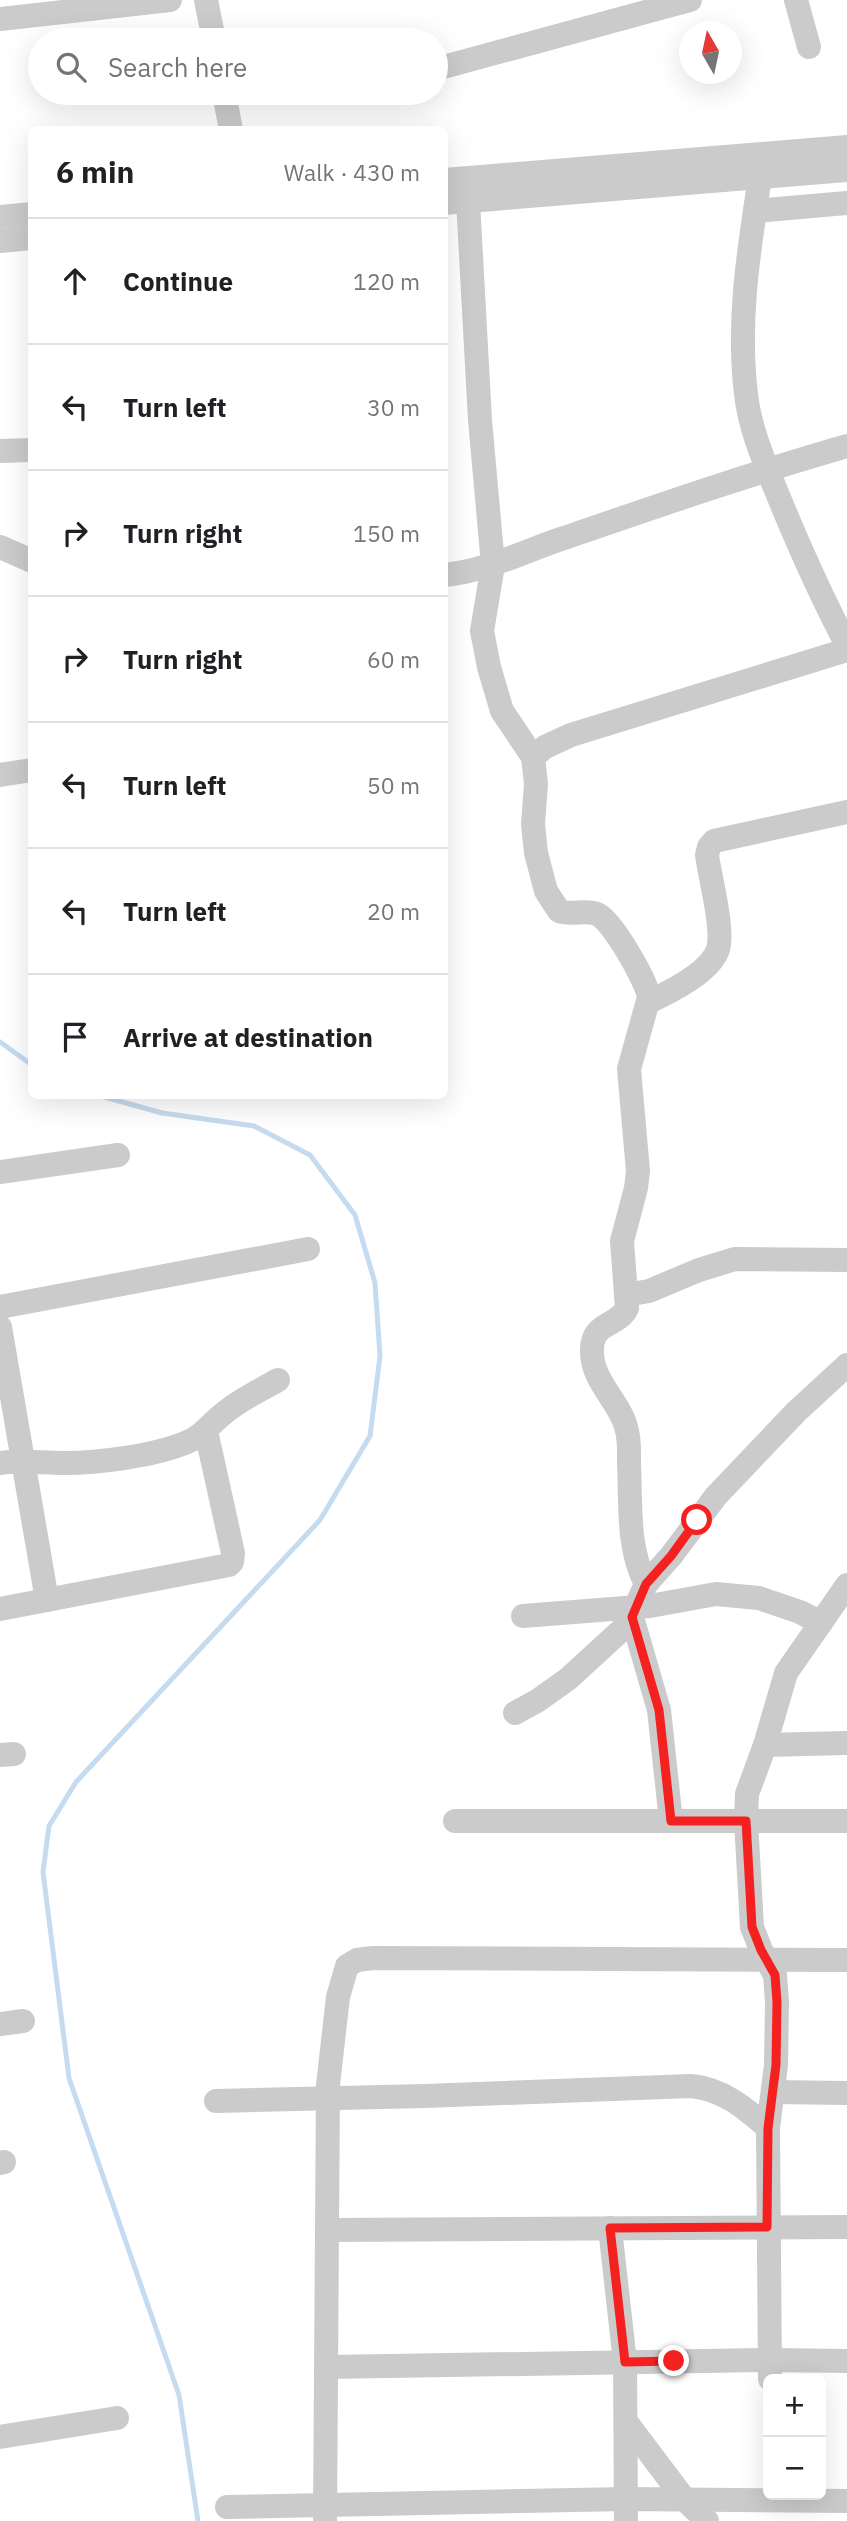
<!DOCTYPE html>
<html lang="en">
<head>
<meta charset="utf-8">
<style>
  :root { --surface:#fff; --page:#f6f6f6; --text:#202124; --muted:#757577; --line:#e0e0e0 }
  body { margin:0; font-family:"IBM Plex Sans",sans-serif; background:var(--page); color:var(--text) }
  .controls { position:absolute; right:21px; bottom:21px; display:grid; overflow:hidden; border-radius:10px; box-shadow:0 7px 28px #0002 }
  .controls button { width:63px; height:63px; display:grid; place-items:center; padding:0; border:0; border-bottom:2px solid var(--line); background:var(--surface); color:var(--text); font:35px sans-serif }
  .compass { position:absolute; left:679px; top:21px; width:63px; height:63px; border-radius:50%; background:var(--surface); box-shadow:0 7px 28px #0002; rotate:351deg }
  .stop { position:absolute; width:21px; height:21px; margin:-16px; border:5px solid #f52121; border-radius:50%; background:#fff }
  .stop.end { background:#f52121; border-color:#fff; box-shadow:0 2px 7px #0008 }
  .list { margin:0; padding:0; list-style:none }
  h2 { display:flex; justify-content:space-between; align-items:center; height:91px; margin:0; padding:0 28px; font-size:30px }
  h2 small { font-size:23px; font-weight:400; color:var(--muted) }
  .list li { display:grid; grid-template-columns:46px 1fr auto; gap:21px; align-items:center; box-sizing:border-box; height:126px; padding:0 28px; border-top:2px solid var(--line) }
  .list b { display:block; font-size:26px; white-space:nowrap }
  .list em { font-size:23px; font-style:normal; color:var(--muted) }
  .icon { flex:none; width:38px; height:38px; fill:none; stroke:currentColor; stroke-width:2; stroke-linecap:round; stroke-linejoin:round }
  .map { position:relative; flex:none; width:847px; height:2521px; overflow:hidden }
  .search { position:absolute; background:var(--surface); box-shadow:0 7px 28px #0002; left:28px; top:28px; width:420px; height:77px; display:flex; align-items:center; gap:18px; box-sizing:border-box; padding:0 24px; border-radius:38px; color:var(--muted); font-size:26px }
  .panel { position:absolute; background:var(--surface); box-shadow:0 7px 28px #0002; left:28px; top:126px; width:420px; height:973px; border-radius:10px }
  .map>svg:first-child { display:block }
</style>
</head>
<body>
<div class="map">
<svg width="847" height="2521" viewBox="0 0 847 2521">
  <rect width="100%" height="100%" fill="#fff"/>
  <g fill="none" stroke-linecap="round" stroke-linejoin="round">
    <g stroke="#c5dbef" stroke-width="5">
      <path d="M 0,1042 L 32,1065"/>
      <path d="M 101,1096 L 162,1113 L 254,1126 L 310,1155 L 355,1215 L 375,1283 L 380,1356 L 370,1436 L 320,1520 L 76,1782 L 49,1826 L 43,1872 L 69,2078 L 179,2395 L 198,2521"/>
    </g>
    <g stroke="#cbcbcb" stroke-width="24">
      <path d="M 206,0 L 214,40"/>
      <path d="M 796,0 L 809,47"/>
      <path d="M 0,19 L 170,0"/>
      <path d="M 436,69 L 690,0"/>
      <path d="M 224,93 L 231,130"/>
      <path d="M 760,177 C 749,249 737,321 746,394 C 750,432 768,470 782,505 C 802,553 823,600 847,645"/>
      <path d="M 444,180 L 847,147"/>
      <path d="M 468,201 L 480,420 L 493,565 L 482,631 L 489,667 L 502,711 L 533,757 L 536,784 L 533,824 L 536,853 L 546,891 L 559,911 C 571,916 585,909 597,914 C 612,920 646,980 649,997 L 629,1069 L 638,1171 L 636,1188 L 622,1241 L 627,1308 C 618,1327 592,1321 592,1350 C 591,1381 620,1402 626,1427 C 630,1439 629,1452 629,1464 C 631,1505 627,1548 646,1584"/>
      <path d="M 444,203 L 847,170"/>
      <path d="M 755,211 L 847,203"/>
      <path d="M 0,217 L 32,214"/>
      <path d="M 0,241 L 32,238"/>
      <path d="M 0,451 L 32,450"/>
      <path d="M 0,547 L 32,561"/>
      <path d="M 444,575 C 488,571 526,550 567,537 C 660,505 753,473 847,446"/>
      <path d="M 533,757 L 545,747 L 571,735 L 847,650"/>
      <path d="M 0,775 L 32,770"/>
      <path d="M 649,1002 C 670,992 711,972 718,949 C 724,929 710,878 707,855 L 709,847 L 714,841 L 847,812"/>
      <path d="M 0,1172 L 118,1155"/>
      <path d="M 626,1295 L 649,1291 L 699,1270 L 735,1259 L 847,1260"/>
      <path d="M 0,1307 L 308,1249"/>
      <path d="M 0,1327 L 47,1600"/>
      <path d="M 0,1463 C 22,1460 42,1463 64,1463 C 98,1463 153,1456 185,1443 C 202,1437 210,1424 223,1414 C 239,1400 259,1391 278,1380"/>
      <path d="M 0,1609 L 229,1565 L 232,1562 L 233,1553 L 206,1431"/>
      <path d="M 523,1616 L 650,1606 L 716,1594 L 759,1598 L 800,1612 L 821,1623"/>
      <path d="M 632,1617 L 659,1710 L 671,1821"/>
      <path d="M 515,1713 L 537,1701 L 568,1679 L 628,1624 L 646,1584 L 671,1556 L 716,1496 L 796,1412 L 847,1365"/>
      <path d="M 765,1745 L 847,1743"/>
      <path d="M 0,1755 L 14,1754"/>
      <path d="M 455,1821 L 847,1821"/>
      <path d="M 0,2024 L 23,2021"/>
      <path d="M 773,2092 L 847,2093"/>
      <path d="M 216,2101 L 425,2096 L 691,2086 C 723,2089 745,2108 768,2128"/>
      <path d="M 0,2163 L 4,2162"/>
      <path d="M 610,2228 L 625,2362 L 626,2521"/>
      <path d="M 328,2230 L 847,2227"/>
      <path d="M 327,2367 L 770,2360 L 847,2361"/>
      <path d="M 770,2379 L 768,2128 L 776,2065 L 777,2002 L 775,1975 L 761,1950 L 752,1927 L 746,1821 L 747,1794 L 765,1745 L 786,1673 L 847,1585"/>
      <path d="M 627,2423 L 685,2500 L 707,2521"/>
      <path d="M 0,2437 L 117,2418"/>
      <path d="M 227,2507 L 626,2499 L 847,2501"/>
      <path d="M 325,2521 L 328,2085 L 338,1997 L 347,1966 L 357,1960 L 373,1958 L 847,1960"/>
    </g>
  </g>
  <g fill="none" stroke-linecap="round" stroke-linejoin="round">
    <path stroke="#f52121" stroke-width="9" d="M 674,2361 L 625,2362 L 610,2228 L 767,2227 L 768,2128 L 776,2065 L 777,2002 L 775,1975 L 761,1950 L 752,1927 L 746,1821 L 671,1821 L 659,1710 L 632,1617 L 646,1584 L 671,1556 L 697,1520"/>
  </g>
</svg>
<div class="controls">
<button>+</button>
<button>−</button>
</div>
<svg class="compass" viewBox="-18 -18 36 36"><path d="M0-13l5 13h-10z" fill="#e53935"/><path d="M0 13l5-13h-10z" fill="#757577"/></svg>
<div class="stop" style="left:697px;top:1520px"></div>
<div class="stop end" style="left:674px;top:2361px"></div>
<div class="search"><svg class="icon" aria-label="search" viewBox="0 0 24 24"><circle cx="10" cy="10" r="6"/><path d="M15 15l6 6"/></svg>Search here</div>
<section class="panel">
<h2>6 min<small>Walk · 430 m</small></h2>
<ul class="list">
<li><svg class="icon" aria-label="ahead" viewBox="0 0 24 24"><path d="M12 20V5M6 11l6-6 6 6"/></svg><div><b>Continue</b></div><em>120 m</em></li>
<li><svg class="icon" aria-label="left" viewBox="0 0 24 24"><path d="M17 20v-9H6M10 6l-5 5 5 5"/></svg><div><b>Turn left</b></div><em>30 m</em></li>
<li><svg class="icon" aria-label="right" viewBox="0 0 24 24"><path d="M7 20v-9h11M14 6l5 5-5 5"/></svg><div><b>Turn right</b></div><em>150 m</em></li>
<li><svg class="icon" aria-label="right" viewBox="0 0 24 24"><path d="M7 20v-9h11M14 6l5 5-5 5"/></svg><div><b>Turn right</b></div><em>60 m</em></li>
<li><svg class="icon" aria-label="left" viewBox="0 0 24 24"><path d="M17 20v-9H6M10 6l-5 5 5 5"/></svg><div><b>Turn left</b></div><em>50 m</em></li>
<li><svg class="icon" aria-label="left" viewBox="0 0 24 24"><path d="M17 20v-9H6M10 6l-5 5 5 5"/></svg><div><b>Turn left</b></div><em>20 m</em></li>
<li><svg class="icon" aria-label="arrive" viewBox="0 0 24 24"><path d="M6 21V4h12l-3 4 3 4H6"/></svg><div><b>Arrive at destination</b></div></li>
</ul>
</section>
</div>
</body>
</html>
